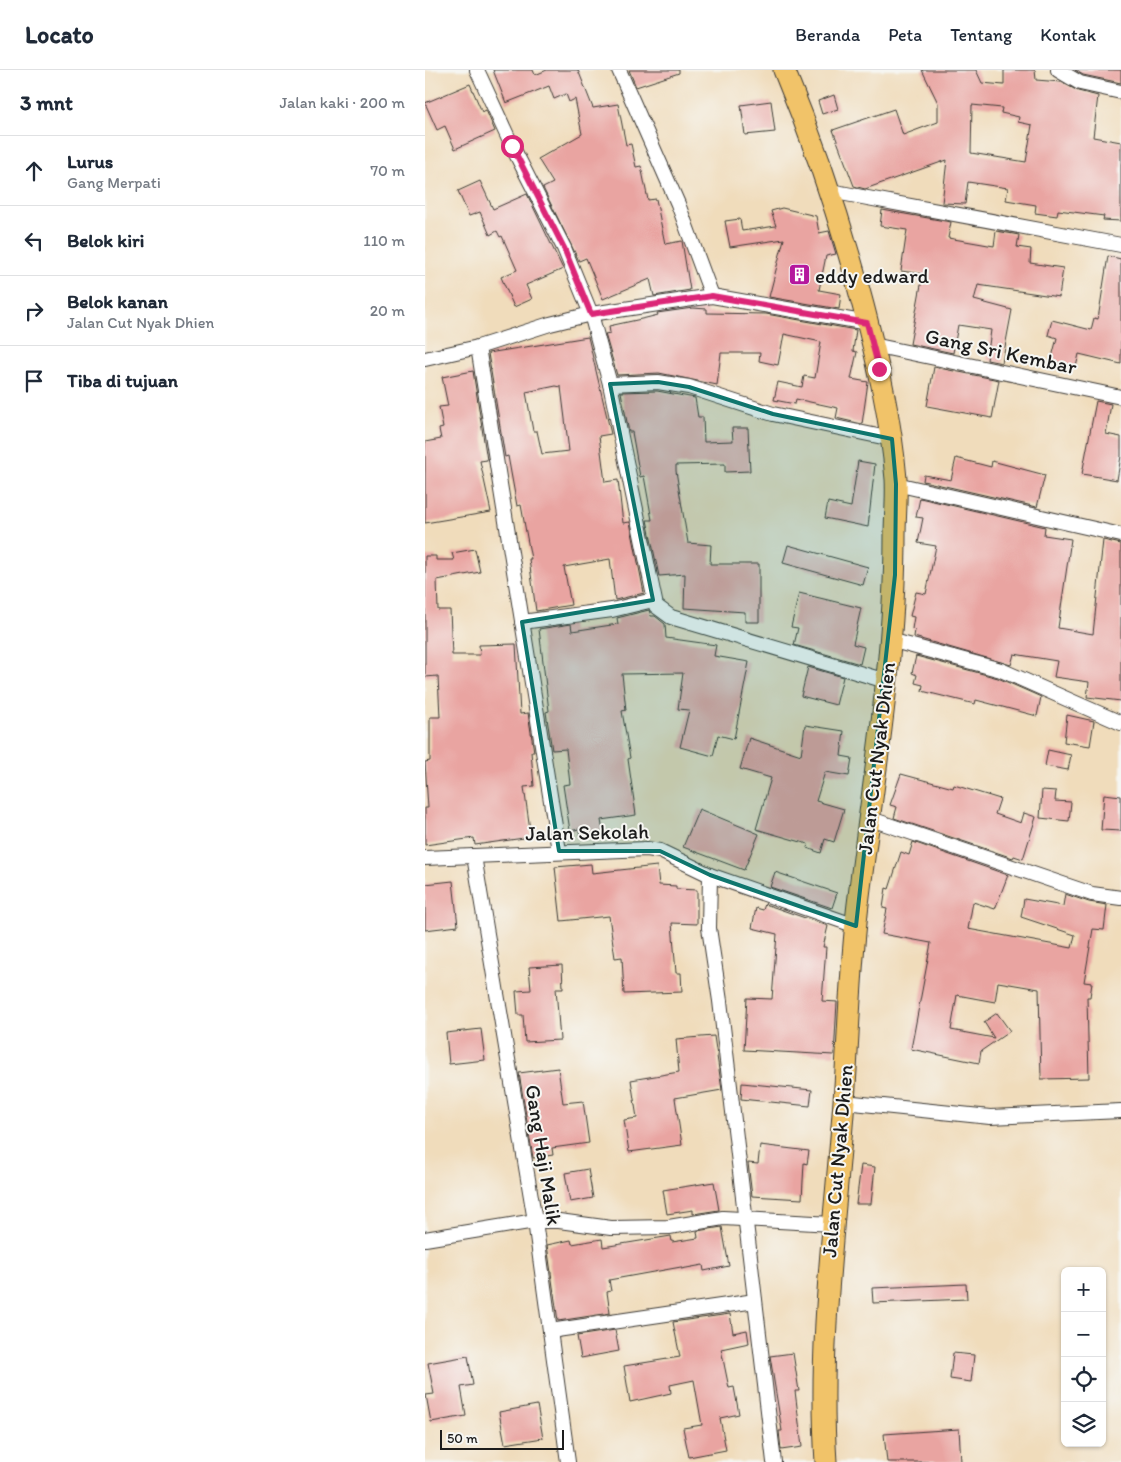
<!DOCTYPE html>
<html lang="id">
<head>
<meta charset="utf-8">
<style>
  :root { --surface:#fff; --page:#f6f6f7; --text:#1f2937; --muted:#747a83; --line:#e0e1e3 }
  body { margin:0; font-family:Itim,sans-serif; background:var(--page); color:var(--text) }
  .controls { position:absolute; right:15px; bottom:15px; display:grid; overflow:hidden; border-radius:8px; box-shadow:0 1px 4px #0004 }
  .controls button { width:45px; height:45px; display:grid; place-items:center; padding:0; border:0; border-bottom:1px solid var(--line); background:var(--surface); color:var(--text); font:25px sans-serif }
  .scale { position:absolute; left:15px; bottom:12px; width:124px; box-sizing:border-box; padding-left:5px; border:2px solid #1c1c1c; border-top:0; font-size:14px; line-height:18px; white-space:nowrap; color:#1c1c1c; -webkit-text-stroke:4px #f6f6f2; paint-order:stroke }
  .stop { position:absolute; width:15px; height:15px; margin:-11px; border:4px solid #db2777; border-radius:50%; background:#fff }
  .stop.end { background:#db2777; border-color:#fff; box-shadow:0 1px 5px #0008 }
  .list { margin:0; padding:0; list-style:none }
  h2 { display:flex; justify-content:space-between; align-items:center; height:65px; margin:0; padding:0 20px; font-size:21px }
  h2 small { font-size:16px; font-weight:400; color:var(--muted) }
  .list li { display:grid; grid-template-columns:32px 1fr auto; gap:15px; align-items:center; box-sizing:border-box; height:70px; padding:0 20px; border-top:1px solid var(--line) }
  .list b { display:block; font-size:19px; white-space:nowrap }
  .list p { margin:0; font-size:16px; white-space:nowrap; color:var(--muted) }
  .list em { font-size:16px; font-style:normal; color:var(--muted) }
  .icon { flex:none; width:28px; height:28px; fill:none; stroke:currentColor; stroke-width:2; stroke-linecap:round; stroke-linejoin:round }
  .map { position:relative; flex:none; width:696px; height:1392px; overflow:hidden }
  header { display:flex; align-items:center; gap:30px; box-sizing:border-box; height:70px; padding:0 25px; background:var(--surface); border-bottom:1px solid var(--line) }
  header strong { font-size:24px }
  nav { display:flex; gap:28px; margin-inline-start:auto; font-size:18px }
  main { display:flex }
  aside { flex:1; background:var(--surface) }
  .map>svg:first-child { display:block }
</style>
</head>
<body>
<header>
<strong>Locato</strong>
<nav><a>Beranda</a><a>Peta</a><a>Tentang</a><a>Kontak</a></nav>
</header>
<main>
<aside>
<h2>3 mnt<small>Jalan kaki · 200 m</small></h2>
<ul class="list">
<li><svg class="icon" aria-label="ahead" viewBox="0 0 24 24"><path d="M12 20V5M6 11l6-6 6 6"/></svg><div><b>Lurus</b><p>Gang Merpati</p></div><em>70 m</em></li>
<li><svg class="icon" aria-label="left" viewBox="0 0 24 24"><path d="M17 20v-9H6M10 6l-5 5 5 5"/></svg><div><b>Belok kiri</b></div><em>110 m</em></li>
<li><svg class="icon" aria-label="right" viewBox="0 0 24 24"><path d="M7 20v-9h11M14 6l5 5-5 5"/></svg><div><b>Belok kanan</b><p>Jalan Cut Nyak Dhien</p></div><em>20 m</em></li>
<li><svg class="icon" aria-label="arrive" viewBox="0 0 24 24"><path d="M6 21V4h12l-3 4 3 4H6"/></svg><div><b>Tiba di tujuan</b></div></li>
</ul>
</aside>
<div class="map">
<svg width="696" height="1392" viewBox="0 0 696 1392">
  <rect width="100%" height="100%" fill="#f6f6f2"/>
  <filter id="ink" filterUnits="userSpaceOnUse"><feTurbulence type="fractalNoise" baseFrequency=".02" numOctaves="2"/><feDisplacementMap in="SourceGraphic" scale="10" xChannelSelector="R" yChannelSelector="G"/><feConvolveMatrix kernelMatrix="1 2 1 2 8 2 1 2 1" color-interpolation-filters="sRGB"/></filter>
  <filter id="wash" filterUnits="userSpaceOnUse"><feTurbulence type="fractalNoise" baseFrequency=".0096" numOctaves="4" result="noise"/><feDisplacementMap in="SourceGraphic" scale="20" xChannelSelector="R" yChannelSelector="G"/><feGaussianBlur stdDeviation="1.12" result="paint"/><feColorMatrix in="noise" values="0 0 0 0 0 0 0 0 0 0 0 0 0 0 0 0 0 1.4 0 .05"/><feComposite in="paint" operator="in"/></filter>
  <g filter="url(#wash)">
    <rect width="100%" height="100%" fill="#f0dcbb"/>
    <g id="blocks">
      <g fill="#e9a4a1" fill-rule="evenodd">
        <path d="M 68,0 L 108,0 L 110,5 L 122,0 L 153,0 L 168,38 L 193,34 L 201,75 L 206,74 L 211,97 L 216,96 L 223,130 L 231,129 L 240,174 L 257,171 L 265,220 L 229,226 L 225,209 L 178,229 L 161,188 L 154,191 L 118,118 L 128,113 L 113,89 L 157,64 L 150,29 L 144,32 L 141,24 L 129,29 L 124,16 L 81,33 Z"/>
        <path d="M 204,0 L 254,0 L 254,3 L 211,17 Z"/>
        <path d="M 497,0 L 551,0 L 557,13 L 579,15 L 579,0 L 610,0 L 611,10 L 636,12 L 653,21 L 673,26 L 668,67 L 696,72 L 696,151 L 678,150 L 679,146 L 633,140 L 632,146 L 610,143 L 611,135 L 581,130 L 583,118 L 543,112 L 540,134 L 517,133 L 522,90 L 440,119 L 429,116 L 408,60 L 469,39 L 478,65 L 513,52 L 513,33 ZM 547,35 L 577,38 L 576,43 L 594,47 L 593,52 L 607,55 L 601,92 L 546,83 Z"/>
        <path d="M 650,0 L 696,0 L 696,13 L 658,5 Z"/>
        <path d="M 45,14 L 57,42 L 61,40 L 70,61 L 30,79 L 20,56 L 12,60 L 0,33 Z"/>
        <path d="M 409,25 L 413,39 L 397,44 L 393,31 Z"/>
        <path d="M 346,31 L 350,62 L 320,65 L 316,35 Z"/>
        <path d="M 55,111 L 68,139 L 102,124 L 138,199 L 101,215 L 107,229 L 89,237 L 76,207 L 92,200 L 77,166 L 75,167 L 72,161 L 65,165 L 55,142 L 44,146 L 33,121 Z"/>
        <path d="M 357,138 L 391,146 L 394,163 L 404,161 L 411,184 L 401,186 L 394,220 L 416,224 L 414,239 L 344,227 L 359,169 L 305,177 L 300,151 L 315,149 L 317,161 L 351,156 L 346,141 Z"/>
        <path d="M 457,140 L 526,152 L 523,168 L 569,176 L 571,161 L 594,165 L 592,177 L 606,179 L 605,193 L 638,198 L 634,227 L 553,215 L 549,230 L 587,240 L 577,293 L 562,290 L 566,260 L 533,255 L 528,283 L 485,274 L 498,204 L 476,201 L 482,160 L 455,156 Z"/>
        <path d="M 683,186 L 696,189 L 696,294 L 654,284 L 651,297 L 626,291 L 632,268 L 623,265 L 627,250 L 666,260 L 669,248 L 673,249 Z"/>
        <path d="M 268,238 L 282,239 L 282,243 L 341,244 L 431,260 L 428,281 L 432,282 L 426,309 L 443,312 L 437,354 L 411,348 L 413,338 L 371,329 L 370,334 L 349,330 L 353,312 L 377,317 L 379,306 L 390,308 L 396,272 L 359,264 L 353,295 L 334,291 L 335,283 L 296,283 L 292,315 L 234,303 L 192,305 L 180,264 L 185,263 L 184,256 L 221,248 L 233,245 L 232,243 Z"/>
        <path d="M 163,267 L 186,364 L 174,366 L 180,412 L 193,410 L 198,453 L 205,452 L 219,523 L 190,530 L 185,489 L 139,497 L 146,535 L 111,541 L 104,489 L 106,489 L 96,435 L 92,436 L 83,386 L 80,387 L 63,283 ZM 131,316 L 136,317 L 144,381 L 117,384 L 112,361 L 108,361 L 101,322 Z"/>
        <path d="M 509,297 L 574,310 L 567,348 L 502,336 Z"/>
        <path d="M 48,301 L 62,390 L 55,391 L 66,442 L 0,453 L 0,372 L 16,369 L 14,359 L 18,358 L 14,337 L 23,336 L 17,307 Z"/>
        <path d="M 232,321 L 270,328 L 273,347 L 278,347 L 279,372 L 308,371 L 307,358 L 323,358 L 325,401 L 300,402 L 300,394 L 251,395 L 251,401 L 263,473 L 286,475 L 285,494 L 334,494 L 334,552 L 320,552 L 320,542 L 259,538 L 260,504 L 234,506 L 222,450 L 227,450 L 219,406 L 215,407 L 207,362 L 204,362 L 196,322 Z"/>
        <path d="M 671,331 L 686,334 L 681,364 L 696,367 L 696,386 L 692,410 L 657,404 Z"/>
        <path d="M 531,388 L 566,397 L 567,391 L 620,405 L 612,437 L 498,411 L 499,405 L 526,410 Z"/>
        <path d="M 433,391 L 450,394 L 443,457 L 400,448 L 403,432 L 426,437 Z"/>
        <path d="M 495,428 L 620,457 L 619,465 L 646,469 L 633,558 L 668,564 L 678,470 L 696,474 L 696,631 L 662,627 L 664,612 L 629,607 L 632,591 L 589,584 L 586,595 L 489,567 L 490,560 L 487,559 L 489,547 L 485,546 L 491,522 L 501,524 L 511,476 L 493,473 L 498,448 L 491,447 Z"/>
        <path d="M 363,475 L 443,497 L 438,515 L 358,493 Z"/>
        <path d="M 50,479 L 55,502 L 12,510 L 13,540 L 25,540 L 27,585 L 55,585 L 54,575 L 91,574 L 95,644 L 103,643 L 109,682 L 106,682 L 109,716 L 99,717 L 106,767 L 50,775 L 49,768 L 0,775 L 0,738 L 3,738 L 0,692 L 5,691 L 5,647 L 15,647 L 13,606 L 0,607 L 0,486 L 11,486 L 11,490 L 29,490 L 27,483 Z"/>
        <path d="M 374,523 L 436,538 L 428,574 L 439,577 L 435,594 L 369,575 L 373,558 L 366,557 Z"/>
        <path d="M 224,540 L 226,546 L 230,546 L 240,554 L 241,568 L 291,575 L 289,586 L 324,592 L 309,669 L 293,665 L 288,686 L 255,677 L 264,640 L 253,639 L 258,603 L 197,604 L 201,640 L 197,641 L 205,688 L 203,689 L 211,745 L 176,750 L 178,762 L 155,766 L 154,759 L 145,761 L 138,715 L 145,714 L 141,679 L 127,680 L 121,642 L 124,641 L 114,559 L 146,554 L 147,561 L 193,554 L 192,548 Z"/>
        <path d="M 491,586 L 573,608 L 616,627 L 612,646 L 551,630 L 550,634 L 497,621 L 498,615 L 490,613 L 492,605 L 487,603 Z"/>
        <path d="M 383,597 L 418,607 L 411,635 L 376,626 Z"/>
        <path d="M 642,645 L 669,651 L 665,676 L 639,672 Z"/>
        <path d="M 380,655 L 419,661 L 416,686 L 427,688 L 424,706 L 400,702 L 391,731 L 419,739 L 409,772 L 400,769 L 396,783 L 382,778 L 383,774 L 331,759 L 346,708 L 315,699 L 324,668 L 376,685 Z"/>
        <path d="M 623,680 L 646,685 L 643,700 L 620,696 Z"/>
        <path d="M 476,704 L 528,718 L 529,715 L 575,729 L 570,744 L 596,753 L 599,743 L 611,747 L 598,789 L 589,786 L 588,788 L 469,748 L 472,737 L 465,735 Z"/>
        <path d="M 617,720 L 631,721 L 630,731 L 646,732 L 644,751 L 615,748 Z"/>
        <path d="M 679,724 L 696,726 L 696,761 L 676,760 Z"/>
        <path d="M 274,739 L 334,764 L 319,800 L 258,777 Z"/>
        <path d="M 488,772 L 583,805 L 570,839 L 548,832 L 543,859 L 647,878 L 650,865 L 596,847 L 599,829 L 638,836 L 640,824 L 664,832 L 682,835 L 679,860 L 668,859 L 659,912 L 667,913 L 665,927 L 662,927 L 664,1008 L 616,1009 L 614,919 L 573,912 L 570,932 L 532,925 L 526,960 L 569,968 L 559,952 L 572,943 L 585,961 L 556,981 L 554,993 L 486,979 L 506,873 L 457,864 L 462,839 L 458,838 L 461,818 L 464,819 L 476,782 L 484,785 Z"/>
        <path d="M 166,794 L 167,803 L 232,796 L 234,815 L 251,816 L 251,819 L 272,820 L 272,854 L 247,853 L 251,903 L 256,903 L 257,922 L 199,924 L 197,887 L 190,888 L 184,846 L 136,851 L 130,797 Z"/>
        <path d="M 350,802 L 412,823 L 407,838 L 345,817 Z"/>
        <path d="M 28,811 L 33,856 L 0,860 L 0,814 Z"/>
        <path d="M 340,834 L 403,856 L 398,877 L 401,877 L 397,931 L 412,932 L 409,985 L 319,980 L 322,928 L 347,929 L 352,864 L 327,858 L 331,838 L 338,840 Z"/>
        <path d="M 137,895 L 138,918 L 131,918 L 135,970 L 100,972 L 98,945 L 93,945 L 91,921 L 106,920 L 104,897 Z"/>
        <path d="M 56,959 L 60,990 L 24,994 L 21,963 Z"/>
        <path d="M 289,966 L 297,1020 L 250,1028 L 257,1075 L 204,1082 L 199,1050 L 212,1048 L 206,1010 L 254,1002 L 251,969 Z"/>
        <path d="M 133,998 L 138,1033 L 158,1031 L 164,1073 L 127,1078 L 128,1085 L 108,1088 L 94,1003 Z"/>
        <path d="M 317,1013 L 387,1020 L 385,1036 L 316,1029 Z"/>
        <path d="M 335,1075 L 384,1081 L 382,1094 L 379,1093 L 377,1129 L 327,1126 L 323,1093 L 333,1094 Z"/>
        <path d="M 436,1095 L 450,1097 L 446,1134 L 431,1134 Z"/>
        <path d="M 163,1099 L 168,1128 L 145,1132 L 140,1103 Z"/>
        <path d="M 289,1112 L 294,1140 L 268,1144 L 268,1140 L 242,1144 L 238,1120 Z"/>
        <path d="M 297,1157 L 304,1196 L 279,1201 L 278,1195 L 256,1199 L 256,1197 L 184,1210 L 186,1221 L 182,1222 L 185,1243 L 133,1251 L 122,1175 L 146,1170 L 147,1174 L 177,1169 L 178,1177 L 246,1166 L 247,1172 L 273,1168 L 272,1161 Z"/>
        <path d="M 541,1214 L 542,1229 L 448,1233 L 447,1218 Z"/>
        <path d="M 305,1244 L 308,1263 L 322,1260 L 324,1273 L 296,1279 L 304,1318 L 309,1317 L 314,1344 L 295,1348 L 301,1380 L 264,1387 L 258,1358 L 277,1355 L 269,1310 L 245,1315 L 246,1323 L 205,1332 L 199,1296 L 255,1287 L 248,1252 Z"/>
        <path d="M 190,1260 L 194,1281 L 156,1288 L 152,1266 Z"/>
        <path d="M 368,1283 L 374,1321 L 370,1321 L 377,1377 L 356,1380 L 354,1361 L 357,1361 L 345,1286 Z"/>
        <path d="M 528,1283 L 549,1285 L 546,1312 L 525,1309 Z"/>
        <path d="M 43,1286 L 48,1315 L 36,1317 L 41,1346 L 6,1352 L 1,1325 L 9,1324 L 3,1293 Z"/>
        <path d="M 112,1335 L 118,1368 L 80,1374 L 74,1342 Z"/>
        <path d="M 534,1359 L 536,1392 L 462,1392 L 459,1364 Z"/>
      </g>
    </g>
  </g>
  <g filter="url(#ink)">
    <use href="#blocks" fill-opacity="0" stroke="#3c3934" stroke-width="1"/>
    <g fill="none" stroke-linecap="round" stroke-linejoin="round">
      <defs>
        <g id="minor">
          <path d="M 52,0 L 87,76 L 139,178 L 166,244 L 185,314 L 231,536 L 246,547 L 461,611"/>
          <path d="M 194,0 L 253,134 L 287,226"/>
          <path d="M 633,0 L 655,13 L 696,22"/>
          <path d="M 405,121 L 696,175"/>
          <path d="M 448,275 L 696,327"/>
          <path d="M 53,277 L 134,781"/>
          <path d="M 0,289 L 53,277 L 125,254 L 166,244 L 287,226 L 443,253"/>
          <path d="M 185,314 L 233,312 L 264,317 L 348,344 L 467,369"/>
          <path d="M 471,414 L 696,465"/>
          <path d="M 97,552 L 187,540 L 228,530"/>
          <path d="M 465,570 L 576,600 L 696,653"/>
          <path d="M 446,749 L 667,824 L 696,828"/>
          <path d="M 49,786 L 110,1151 L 143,1392"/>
          <path d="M 0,788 L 222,779 L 235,781 L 285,805 L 431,856"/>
          <path d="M 285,805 L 284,858 L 295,931 L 349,1392"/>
          <path d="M 419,1032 L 565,1047 L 696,1041"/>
          <path d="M 0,1169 L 110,1151 L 134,1151 L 186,1158 L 244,1157 L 298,1148 L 407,1154"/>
          <path d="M 125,1261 L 330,1231"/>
        </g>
        <path id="primary" d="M 359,0 C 391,77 417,155 438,235 C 453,293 466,350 471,409 C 472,428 470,447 470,466 C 470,587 449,706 434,826 C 425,894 424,962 419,1031 C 410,1152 393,1271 401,1392"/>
      </defs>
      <use href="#minor" stroke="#3c3934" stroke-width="16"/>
      <use href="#primary" stroke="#3c3934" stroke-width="23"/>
      <use href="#minor" stroke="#fff" stroke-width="14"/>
      <use href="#primary" stroke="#f1c369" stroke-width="21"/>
    </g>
  </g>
  <g fill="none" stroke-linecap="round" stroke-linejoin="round" filter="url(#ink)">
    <path stroke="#db2777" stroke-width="6" d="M 87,76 L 139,178 L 166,244 L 287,226 L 442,253 L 454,299"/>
  </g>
  <path fill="#0f766e" fill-opacity="0.2" stroke="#0f766e" stroke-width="4" stroke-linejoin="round" d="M 233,312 L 264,317 L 348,344 L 467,369 L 471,414 L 470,505 L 431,856 L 285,805 L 235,781 L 134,781 L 97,552 L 228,530 L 185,314 Z"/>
  <defs>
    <symbol id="building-square" viewBox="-11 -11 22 22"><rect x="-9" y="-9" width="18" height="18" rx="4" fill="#b5179e" stroke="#f6f6f2"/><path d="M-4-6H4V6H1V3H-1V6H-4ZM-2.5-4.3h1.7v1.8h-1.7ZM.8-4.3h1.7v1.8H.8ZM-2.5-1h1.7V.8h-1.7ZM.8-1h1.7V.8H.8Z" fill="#fff"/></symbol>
  </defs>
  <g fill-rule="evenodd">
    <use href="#building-square" x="362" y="192" width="25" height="25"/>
  </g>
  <g text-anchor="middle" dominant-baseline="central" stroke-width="4" stroke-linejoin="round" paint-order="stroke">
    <g font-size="21" fill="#1c1c1c" stroke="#f6f6f2" text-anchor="start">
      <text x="390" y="205">eddy edward</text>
    </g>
    <g font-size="21" fill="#1c1c1c" stroke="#f6f6f2">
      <text transform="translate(576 281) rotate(12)">Gang Sri Kembar</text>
      <text transform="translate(451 688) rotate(-83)">Jalan Cut Nyak Dhien</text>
      <text transform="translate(162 762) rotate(-1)">Jalan Sekolah</text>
      <text transform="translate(119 1085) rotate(81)">Gang Haji Malik</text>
      <text transform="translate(412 1091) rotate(-85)">Jalan Cut Nyak Dhien</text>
    </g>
  </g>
</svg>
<div class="controls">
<button>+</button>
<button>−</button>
<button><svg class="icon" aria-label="locate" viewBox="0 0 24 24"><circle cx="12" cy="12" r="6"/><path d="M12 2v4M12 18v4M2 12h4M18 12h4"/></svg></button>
<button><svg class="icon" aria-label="layers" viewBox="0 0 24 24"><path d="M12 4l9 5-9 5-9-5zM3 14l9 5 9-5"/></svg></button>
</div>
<div class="scale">50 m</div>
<div class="stop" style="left:87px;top:76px"></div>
<div class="stop end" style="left:454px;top:299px"></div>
</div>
</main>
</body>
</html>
